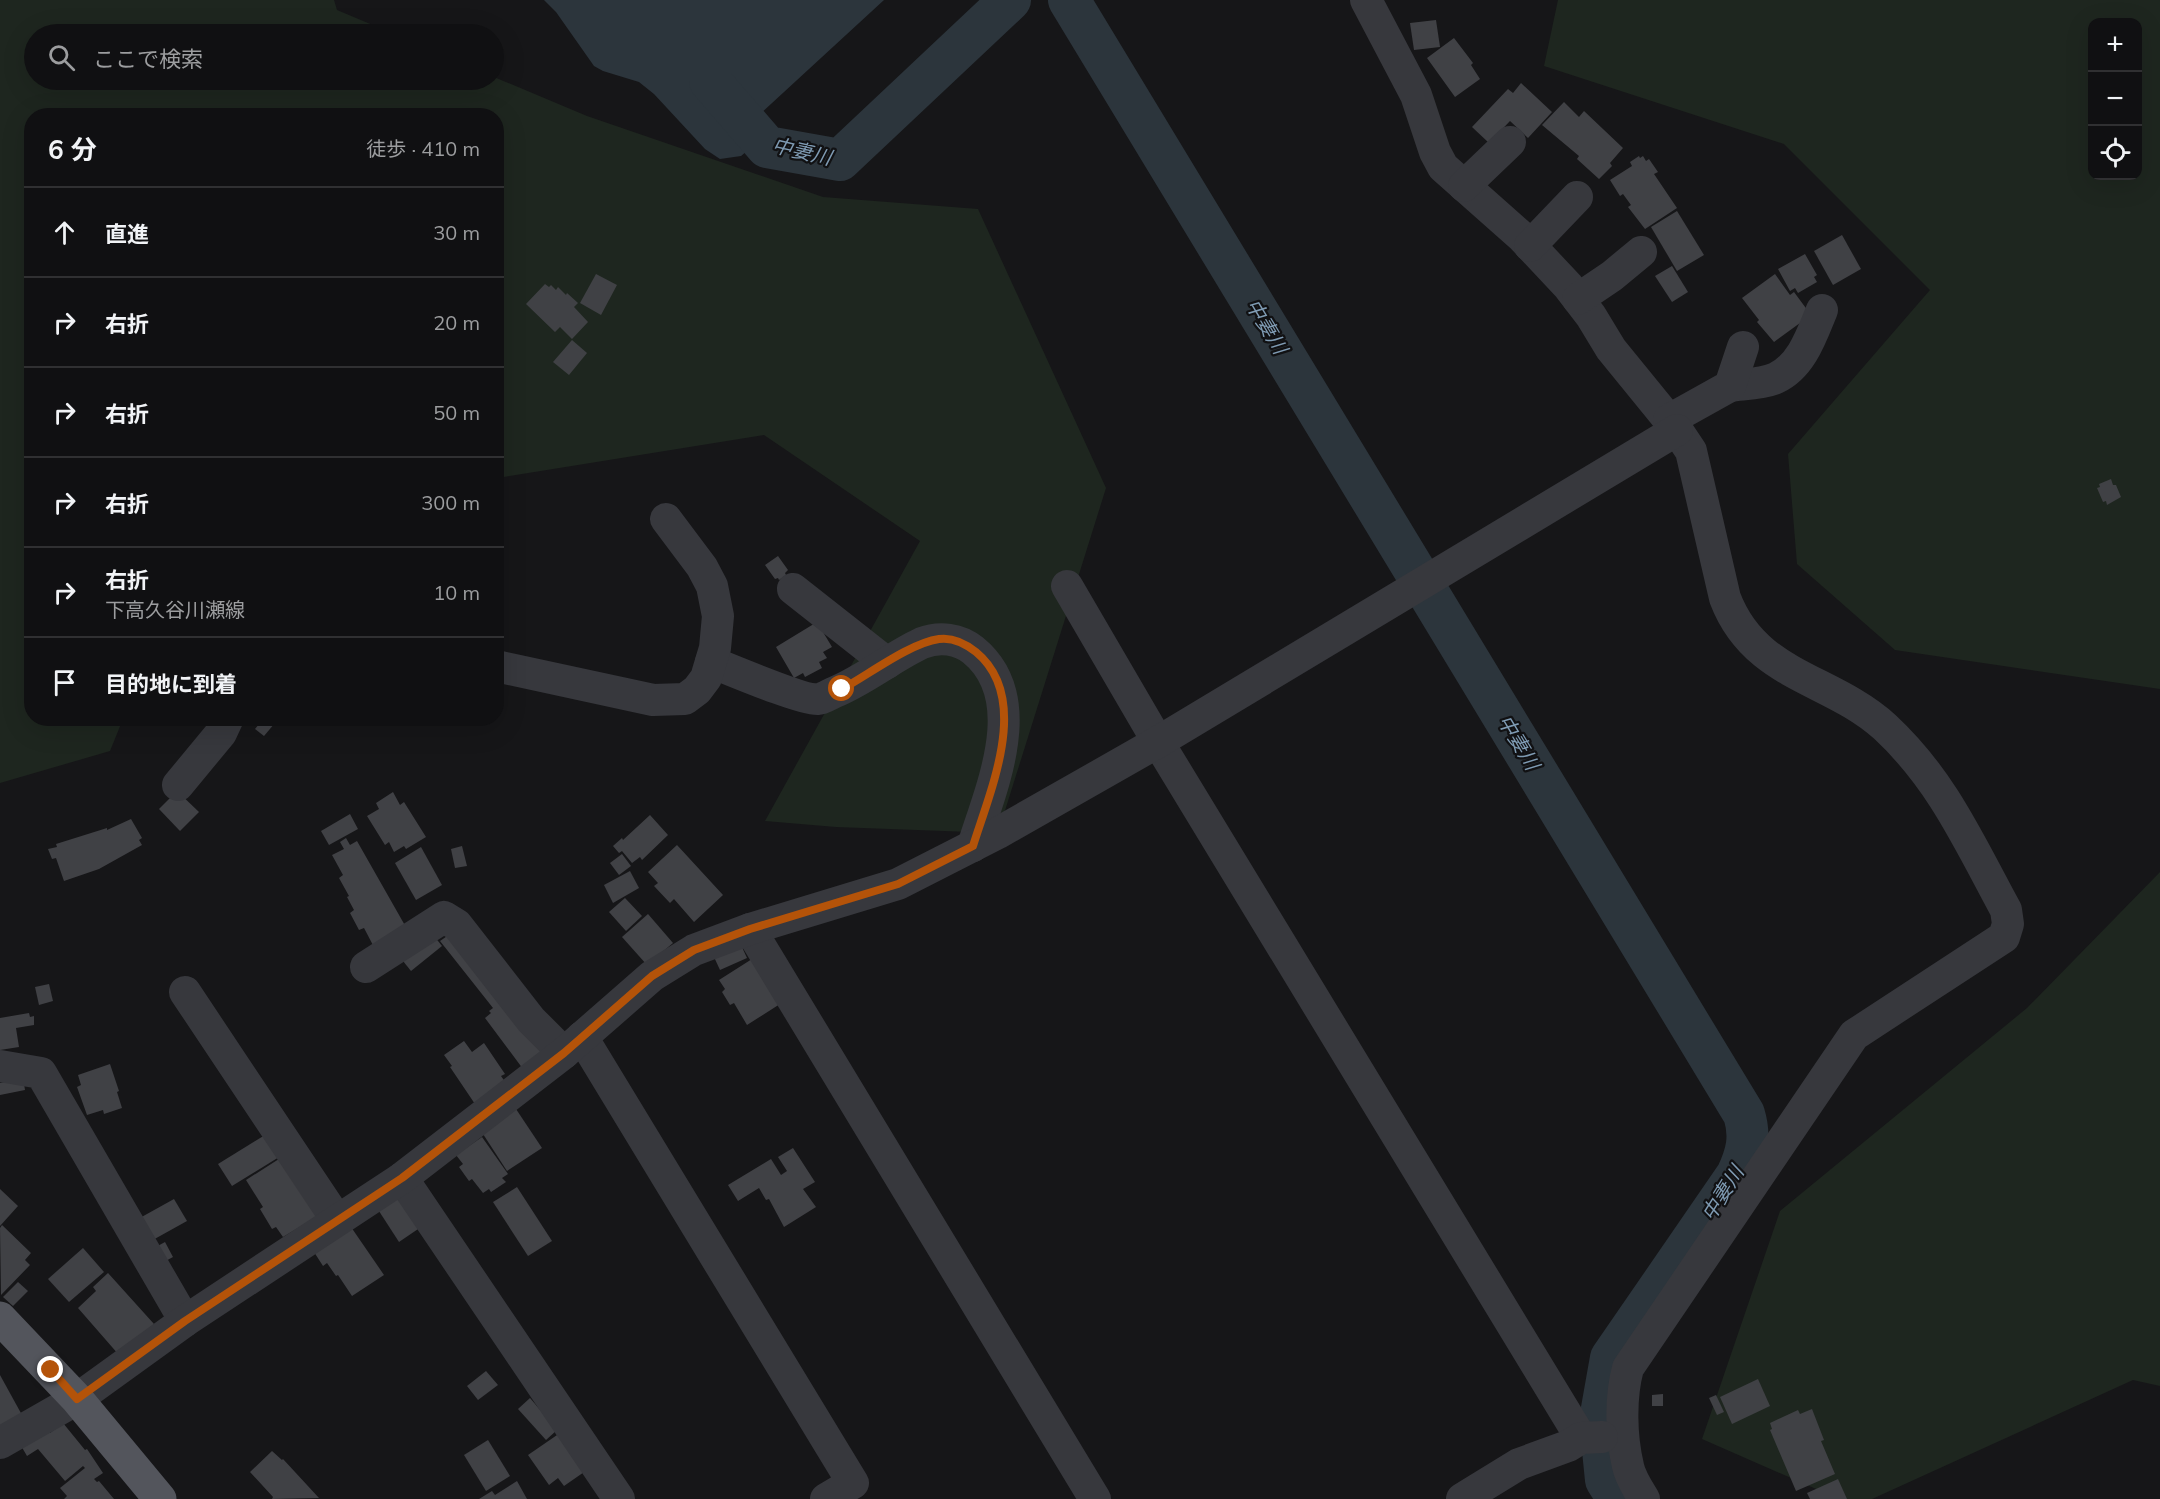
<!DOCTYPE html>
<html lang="ja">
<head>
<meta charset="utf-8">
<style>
  :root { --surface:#101012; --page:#19191b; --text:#f1f3f6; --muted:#9c9d9f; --line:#303032 }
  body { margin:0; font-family:Mulish,"Noto Sans JP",sans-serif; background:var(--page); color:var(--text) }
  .controls { position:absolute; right:18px; top:18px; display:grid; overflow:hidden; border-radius:12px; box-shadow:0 6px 24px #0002 }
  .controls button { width:54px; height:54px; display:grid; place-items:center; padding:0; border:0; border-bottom:2px solid var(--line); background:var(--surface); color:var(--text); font:30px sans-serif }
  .stop { position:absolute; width:18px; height:18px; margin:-14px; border:4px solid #b45309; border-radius:50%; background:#fff }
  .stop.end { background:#b45309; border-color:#fff; box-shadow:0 2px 6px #0008 }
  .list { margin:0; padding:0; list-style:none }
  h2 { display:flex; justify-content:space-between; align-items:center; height:78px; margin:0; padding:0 24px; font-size:26px }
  h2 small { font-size:20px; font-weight:400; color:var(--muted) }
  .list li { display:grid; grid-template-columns:39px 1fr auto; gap:18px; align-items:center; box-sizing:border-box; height:90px; padding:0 24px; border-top:2px solid var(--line) }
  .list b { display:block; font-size:22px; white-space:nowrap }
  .list p { margin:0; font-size:20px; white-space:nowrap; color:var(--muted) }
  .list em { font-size:20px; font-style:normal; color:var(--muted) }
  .icon { flex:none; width:33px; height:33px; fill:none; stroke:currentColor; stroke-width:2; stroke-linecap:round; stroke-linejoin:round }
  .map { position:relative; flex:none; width:2160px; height:1499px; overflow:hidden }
  .search { position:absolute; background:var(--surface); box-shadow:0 6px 24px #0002; left:24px; top:24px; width:480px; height:66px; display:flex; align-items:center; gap:15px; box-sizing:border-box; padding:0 21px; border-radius:33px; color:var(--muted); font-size:22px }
  .panel { position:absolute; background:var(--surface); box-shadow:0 6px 24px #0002; left:24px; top:108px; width:480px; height:618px; border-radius:24px }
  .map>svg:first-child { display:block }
</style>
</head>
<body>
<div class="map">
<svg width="2160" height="1499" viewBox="0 0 2160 1499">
  <rect width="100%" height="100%" fill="#161618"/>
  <g fill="#1e261f" fill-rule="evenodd">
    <path d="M 0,0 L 334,0 L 337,10 L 394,34 L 34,34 L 34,80 L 494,80 L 494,77 L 587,116 L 823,197 L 978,209 L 1106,488 L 998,833 L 836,827 L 765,821 L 920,541 L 764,435 L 497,478 L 496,116 L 32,116 L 32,718 L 123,719 L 110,751 L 0,783 Z"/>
    <path d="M 1558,0 L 2160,0 L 2160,689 L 1895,650 L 1797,564 L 1788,454 L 1930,290 L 1784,144 L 1544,66 ZM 2092,22 L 2138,22 L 2138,176 L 2092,176 Z"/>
    <path d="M 2160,872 L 2160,1386 L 2133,1380 L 1872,1499 L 1839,1499 L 1702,1439 L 1780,1211 L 2027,1008 Z"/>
  </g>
  <path fill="#2c353c" d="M 544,0 L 884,0 L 758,116 L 753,146 L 741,156 L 720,159 L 705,149 L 654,94 L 639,82 L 603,71 L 594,66 L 556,12 Z"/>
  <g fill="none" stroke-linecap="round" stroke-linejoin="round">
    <g stroke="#2c353c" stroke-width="42">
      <path d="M 710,0 L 710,81 L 767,147 L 840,160 L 1010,0"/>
      <path d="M 1069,0 L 1744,1114 C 1751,1137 1747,1153 1737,1175 L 1611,1358 L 1600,1420 L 1606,1480 L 1618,1499"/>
    </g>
  </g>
  <g fill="#404145">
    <path d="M 1436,20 L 1440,47 L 1414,50 L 1410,23 Z"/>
    <path d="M 1454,38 L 1473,63 L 1471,65 L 1480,79 L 1455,97 L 1427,58 Z"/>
    <path d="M 1521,83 L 1552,112 L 1528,138 L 1510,121 L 1489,143 L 1472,127 L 1508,89 L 1513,93 Z"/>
    <path d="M 1564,102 L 1579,117 L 1584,111 L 1623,148 L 1610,163 L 1612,166 L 1599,179 L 1577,159 L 1579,156 L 1542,125 Z"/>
    <path d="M 1639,156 L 1640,158 L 1643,156 L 1646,161 L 1649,159 L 1658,172 L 1654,174 L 1677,208 L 1645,229 L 1628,207 L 1631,205 L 1623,194 L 1620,196 L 1610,180 L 1632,166 L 1630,162 Z"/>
    <path d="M 1677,211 L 1704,255 L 1677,271 L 1651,227 Z"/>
    <path d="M 1842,235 L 1861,269 L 1833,285 L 1814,251 Z"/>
    <path d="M 1805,254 L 1817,275 L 1814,277 L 1817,282 L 1798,293 L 1795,288 L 1790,291 L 1778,269 Z"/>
    <path d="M 1672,266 L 1688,292 L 1672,302 L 1655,276 Z"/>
    <path d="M 596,274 L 617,285 L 601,315 L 580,303 Z"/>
    <path d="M 1775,274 L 1790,295 L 1794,292 L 1811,315 L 1774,342 L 1757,322 L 1759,320 L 1742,298 Z"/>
    <path d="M 545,284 L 549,287 L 551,285 L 556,290 L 558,287 L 566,295 L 567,293 L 578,303 L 574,307 L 588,322 L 572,339 L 560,327 L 555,332 L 526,304 Z"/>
    <path d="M 572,340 L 587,353 L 569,375 L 553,362 Z"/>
    <path d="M 2111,479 L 2113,485 L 2116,485 L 2121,497 L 2107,505 L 2106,501 L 2103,502 L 2097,488 L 2100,487 L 2099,484 Z"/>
    <path d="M 778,556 L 788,570 L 785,573 L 786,575 L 779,580 L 778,578 L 775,579 L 765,565 Z"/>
    <path d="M 817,622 L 832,647 L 823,652 L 827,658 L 819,662 L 822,668 L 805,677 L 803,673 L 794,678 L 776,647 Z"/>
    <path d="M 264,718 L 269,718 L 275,723 L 264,736 L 255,729 Z"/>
    <path d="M 177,791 L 199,812 L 180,831 L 159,809 Z"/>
    <path d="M 393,792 L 400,805 L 404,802 L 426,837 L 406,849 L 404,846 L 394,852 L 389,842 L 385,845 L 367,816 L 379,809 L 376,803 Z"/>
    <path d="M 350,814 L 358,829 L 329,845 L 321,831 Z"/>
    <path d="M 650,815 L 668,835 L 642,860 L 640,857 L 632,863 L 622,851 L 619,853 L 613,846 L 622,838 L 623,840 Z"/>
    <path d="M 131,819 L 142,838 L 139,840 L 142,845 L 99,869 L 64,881 L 56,858 L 52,859 L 48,849 L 57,847 L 56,844 L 107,828 L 107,830 Z"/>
    <path d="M 346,838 L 350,845 L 357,841 L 407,929 L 375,949 L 364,928 L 359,930 L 350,913 L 354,910 L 347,897 L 349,896 L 339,878 L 343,875 L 332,855 L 344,849 L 340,842 Z"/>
    <path d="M 677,845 L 723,895 L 694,922 L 674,899 L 670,903 L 654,886 L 658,883 L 648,872 Z"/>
    <path d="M 462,846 L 467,866 L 455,868 L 451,849 Z"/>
    <path d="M 421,847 L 442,885 L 416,900 L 395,863 Z"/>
    <path d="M 622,854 L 631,866 L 619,875 L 610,863 Z"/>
    <path d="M 630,871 L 639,888 L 613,903 L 604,885 Z"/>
    <path d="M 625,898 L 642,916 L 626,931 L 609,912 Z"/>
    <path d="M 648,914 L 673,943 L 647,965 L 622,937 Z"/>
    <path d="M 453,932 L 548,1056 L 526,1073 L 485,1018 L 491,1013 L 489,1011 L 493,1008 L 440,941 Z"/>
    <path d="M 434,936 L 442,946 L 411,971 L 403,961 Z"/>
    <path d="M 741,945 L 747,958 L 720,970 L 714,957 Z"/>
    <path d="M 752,959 L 780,1004 L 747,1025 L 734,1003 L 730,1005 L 722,992 L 725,989 L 719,980 Z"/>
    <path d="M 49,984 L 53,1001 L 39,1005 L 35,987 Z"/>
    <path d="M 29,1013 L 30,1017 L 34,1016 L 34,1025 L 16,1028 L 19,1047 L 0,1050 L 0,1018 Z"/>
    <path d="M 464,1041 L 472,1052 L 484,1043 L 505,1074 L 501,1076 L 508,1086 L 477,1107 L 450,1067 L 452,1066 L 444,1055 Z"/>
    <path d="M 110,1064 L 119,1091 L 117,1092 L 122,1108 L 104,1114 L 103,1110 L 87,1115 L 77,1087 L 81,1085 L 78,1075 Z"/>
    <path d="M 23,1078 L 25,1090 L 0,1095 L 0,1083 Z"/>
    <path d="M 516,1109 L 542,1148 L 507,1171 L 483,1134 Z"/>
    <path d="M 270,1132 L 284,1154 L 232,1186 L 218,1164 Z"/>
    <path d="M 482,1137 L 508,1174 L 502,1178 L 506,1182 L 491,1192 L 489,1189 L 483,1193 L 472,1179 L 469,1181 L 459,1167 L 463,1164 L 456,1155 Z"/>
    <path d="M 793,1148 L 815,1182 L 803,1189 L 816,1207 L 784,1227 L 769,1199 L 766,1200 L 759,1188 L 738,1201 L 728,1185 L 771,1159 L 781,1175 L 787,1171 L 778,1157 Z"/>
    <path d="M 282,1157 L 318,1216 L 283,1237 L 276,1227 L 272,1229 L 260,1209 L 263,1207 L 246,1180 Z"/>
    <path d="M 517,1187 L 552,1241 L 528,1256 L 493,1202 Z"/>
    <path d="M 0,1189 L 18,1206 L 0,1226 Z"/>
    <path d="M 399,1194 L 421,1227 L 399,1242 L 377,1208 Z"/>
    <path d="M 174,1199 L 187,1221 L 151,1241 L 138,1219 Z"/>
    <path d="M 2,1225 L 31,1253 L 25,1260 L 30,1265 L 1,1295 L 0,1228 Z"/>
    <path d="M 351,1227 L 384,1275 L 352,1296 L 338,1275 L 336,1276 L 327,1263 L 323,1266 L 314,1252 Z"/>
    <path d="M 165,1242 L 173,1257 L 162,1263 L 154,1248 Z"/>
    <path d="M 83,1248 L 104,1272 L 69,1302 L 48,1279 Z"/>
    <path d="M 108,1273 L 154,1324 L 119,1355 L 78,1308 L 96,1291 L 93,1287 Z"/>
    <path d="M 18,1282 L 28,1291 L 13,1306 L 3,1297 Z"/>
    <path d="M 486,1371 L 498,1385 L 478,1400 L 467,1386 Z"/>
    <path d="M 0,1375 L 22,1415 L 0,1428 Z"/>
    <path d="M 1758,1379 L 1770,1406 L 1732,1424 L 1720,1397 Z"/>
    <path d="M 1663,1394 L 1663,1406 L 1652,1406 L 1652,1395 Z"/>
    <path d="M 1716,1395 L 1724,1412 L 1717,1415 L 1709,1398 Z"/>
    <path d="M 530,1398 L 557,1430 L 546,1440 L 518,1409 Z"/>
    <path d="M 1812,1409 L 1824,1440 L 1821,1441 L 1835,1474 L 1796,1491 L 1770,1430 L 1772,1429 L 1770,1423 L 1798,1410 L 1800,1414 Z"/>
    <path d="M 63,1423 L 85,1450 L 87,1449 L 103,1473 L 94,1479 L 97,1482 L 99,1481 L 114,1499 L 64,1499 L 67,1496 L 60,1488 L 85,1468 L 83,1466 L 65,1481 L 38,1449 L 27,1456 L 20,1444 L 45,1426 L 50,1433 Z"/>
    <path d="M 560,1433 L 587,1470 L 564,1486 L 558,1478 L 549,1485 L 528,1455 Z"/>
    <path d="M 488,1440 L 510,1476 L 486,1491 L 464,1455 Z"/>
    <path d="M 272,1451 L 282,1460 L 283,1459 L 319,1498 L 272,1499 L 273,1497 L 250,1472 Z"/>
    <path d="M 1838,1479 L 1847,1499 L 1810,1499 L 1807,1493 Z"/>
    <path d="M 517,1481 L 527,1499 L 479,1499 L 492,1491 L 495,1495 Z"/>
  </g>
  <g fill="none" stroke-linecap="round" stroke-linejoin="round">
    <g stroke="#37383d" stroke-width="32">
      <path d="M 1366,0 L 1416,95 L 1435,152 L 1443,167 L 1522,237 L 1568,286 L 1591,316 L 1611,349 L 1677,430 L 1691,451 L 1725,598 C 1755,677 1830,677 1885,727 C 1942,780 1969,842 2006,910 L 2008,924 L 2004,937 L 1854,1035 L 1628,1368 C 1620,1398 1621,1436 1628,1466 C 1630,1477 1638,1489 1644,1499"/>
      <path d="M 1464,186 L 1510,142"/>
      <path d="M 1530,246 L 1577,197"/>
      <path d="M 1578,299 L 1612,276 L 1641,252"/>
      <path d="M 1730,386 C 1744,384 1763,384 1776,378 C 1802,366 1812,334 1822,310"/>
      <path d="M 1669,420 L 1730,386 L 1743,347"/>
      <path d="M 1067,586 L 1158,742 L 1581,1438"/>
      <path d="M 793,589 L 887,663"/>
      <path d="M 711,662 C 729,669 804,701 818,699 C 823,699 830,694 835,692 C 866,679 892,657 922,643 C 940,636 959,639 973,650 C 1032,698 991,788 973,846"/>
      <path d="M 496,666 L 653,700 L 685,699 L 697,690 L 706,678 L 715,648 L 718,616 L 712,586 L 702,567 L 666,519"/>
      <path d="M 178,785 L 221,733 L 228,718"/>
      <path d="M 750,929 L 1095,1499"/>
      <path d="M 366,967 L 444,917 L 457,925 L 531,1020 L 564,1053"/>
      <path d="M 185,992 L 337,1220"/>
      <path d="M 582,1037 L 853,1483 L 826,1499"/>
      <path d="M 0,1066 L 41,1073 L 185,1321"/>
      <path d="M 402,1178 L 619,1499"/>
      <path d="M 0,1443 L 77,1399 L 185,1321 L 402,1178 L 564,1053 L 652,976 L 694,950 L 750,929 L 898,884 L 998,833 L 1158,742 L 1677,430"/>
      <path d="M 1462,1499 L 1519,1464 L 1568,1446 L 1581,1438 L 1602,1437"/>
    </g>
    <path stroke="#53555c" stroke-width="33" d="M 0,1318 L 77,1399 L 160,1499"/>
  </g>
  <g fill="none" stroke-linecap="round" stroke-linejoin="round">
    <path stroke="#b45309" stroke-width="8" d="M 51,1370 L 77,1399 L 185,1321 L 402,1178 L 564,1053 L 652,976 L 694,950 L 750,929 L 898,884 L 973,846 C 990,791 1032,698 976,652 C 966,644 953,637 939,639 C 910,643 868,675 842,689"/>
  </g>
  <g text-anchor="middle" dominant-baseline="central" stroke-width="4.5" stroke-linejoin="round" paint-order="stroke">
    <g font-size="20" font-style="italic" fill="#7f9bb3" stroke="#111113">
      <text transform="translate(802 151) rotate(13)">中妻川</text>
      <text transform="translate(1267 326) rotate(59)">中妻川</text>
      <text transform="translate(1519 742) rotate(59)">中妻川</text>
      <text transform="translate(1722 1193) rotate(-58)">中妻川</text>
    </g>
  </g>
</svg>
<div class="controls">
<button>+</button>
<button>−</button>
<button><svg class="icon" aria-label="locate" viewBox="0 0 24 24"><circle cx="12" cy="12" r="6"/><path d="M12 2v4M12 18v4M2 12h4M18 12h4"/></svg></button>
</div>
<div class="stop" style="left:842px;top:689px"></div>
<div class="stop end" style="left:51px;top:1370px"></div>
<div class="search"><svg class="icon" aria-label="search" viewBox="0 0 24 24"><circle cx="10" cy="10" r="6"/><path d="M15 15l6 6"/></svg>ここで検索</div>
<section class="panel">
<h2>6 分<small>徒歩 · 410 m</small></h2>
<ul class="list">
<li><svg class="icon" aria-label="ahead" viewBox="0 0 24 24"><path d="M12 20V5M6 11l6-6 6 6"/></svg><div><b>直進</b></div><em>30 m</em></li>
<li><svg class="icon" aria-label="right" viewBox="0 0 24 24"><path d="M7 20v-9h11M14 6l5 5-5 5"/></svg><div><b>右折</b></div><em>20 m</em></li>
<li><svg class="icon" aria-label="right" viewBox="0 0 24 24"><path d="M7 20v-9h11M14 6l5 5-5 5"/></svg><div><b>右折</b></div><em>50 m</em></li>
<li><svg class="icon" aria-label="right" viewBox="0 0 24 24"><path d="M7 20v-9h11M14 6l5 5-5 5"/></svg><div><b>右折</b></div><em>300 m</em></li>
<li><svg class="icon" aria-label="right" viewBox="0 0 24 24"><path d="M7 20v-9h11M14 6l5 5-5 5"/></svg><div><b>右折</b><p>下高久谷川瀬線</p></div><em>10 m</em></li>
<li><svg class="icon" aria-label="arrive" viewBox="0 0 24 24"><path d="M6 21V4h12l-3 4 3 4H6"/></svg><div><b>目的地に到着</b></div></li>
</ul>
</section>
</div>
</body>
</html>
